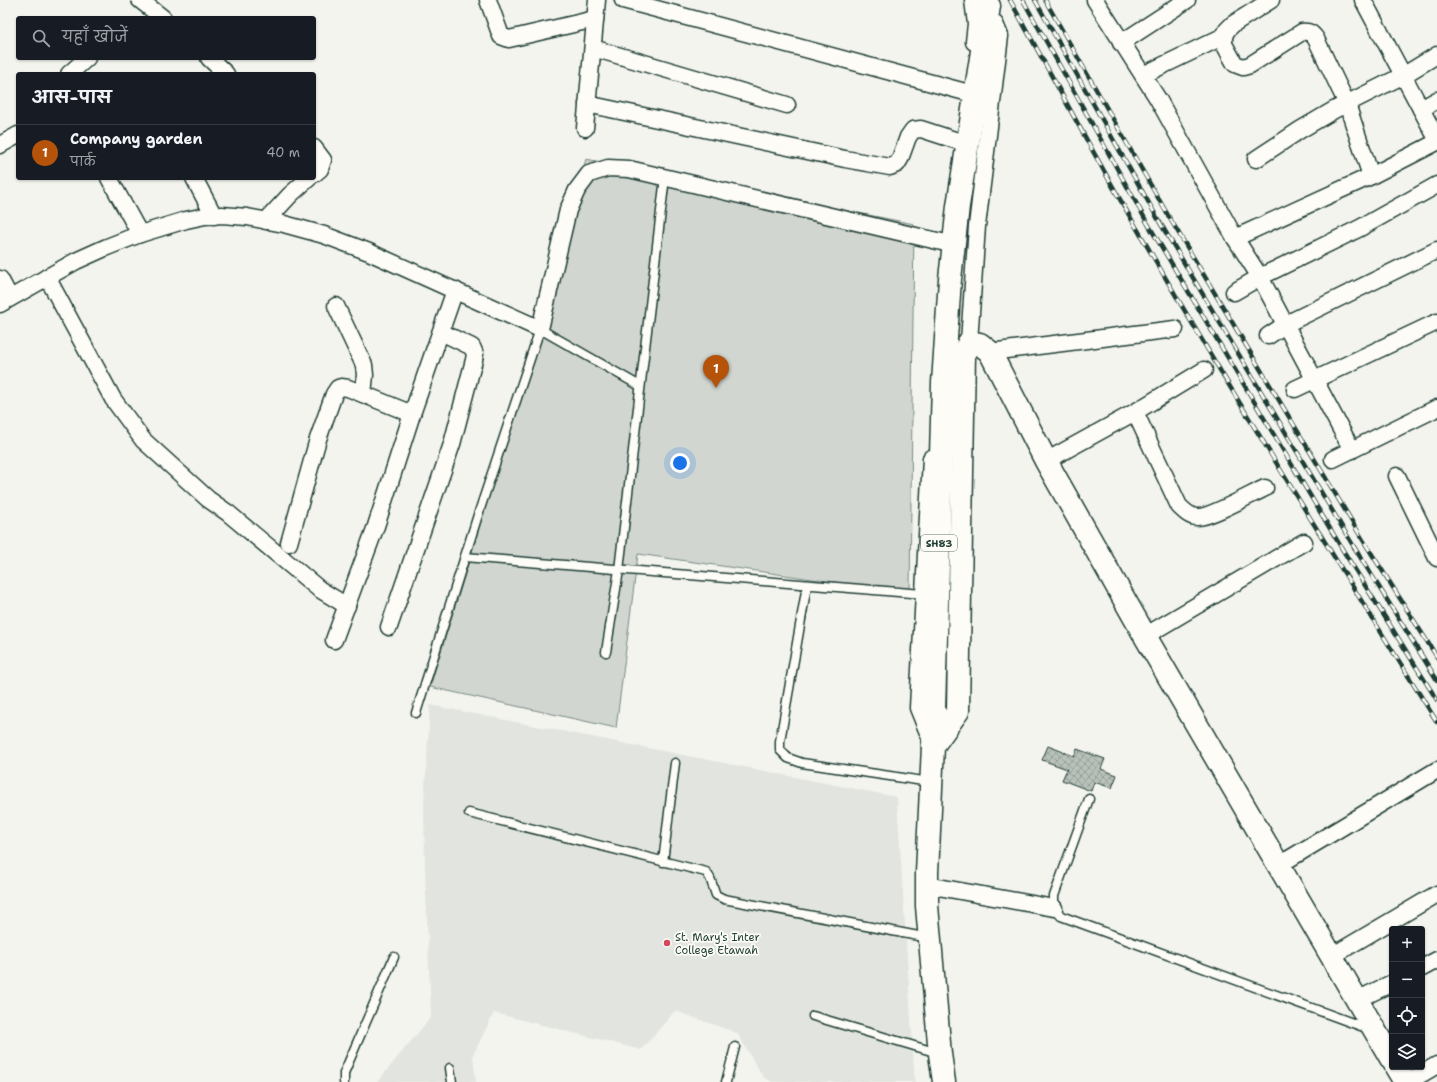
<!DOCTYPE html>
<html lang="hi">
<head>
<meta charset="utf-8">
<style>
  :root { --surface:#171b24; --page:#20242c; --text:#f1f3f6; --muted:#9ea1a6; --line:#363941; --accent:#b45309 }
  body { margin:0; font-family:"Shantell Sans","Playpen Sans Deva",sans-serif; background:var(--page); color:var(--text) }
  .controls { position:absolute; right:12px; bottom:12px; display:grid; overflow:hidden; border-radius:4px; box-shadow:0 1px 3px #0004 }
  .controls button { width:36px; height:36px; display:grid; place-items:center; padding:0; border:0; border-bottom:1px solid var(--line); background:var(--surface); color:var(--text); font:20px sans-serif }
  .you { position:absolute; left:680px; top:463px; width:14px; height:14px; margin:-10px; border:3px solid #fff; border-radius:50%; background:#1a73e8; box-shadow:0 0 0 6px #1a73e833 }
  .badge { display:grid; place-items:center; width:26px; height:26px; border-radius:50%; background:var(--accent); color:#fff; font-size:13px; font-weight:700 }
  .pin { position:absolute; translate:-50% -33px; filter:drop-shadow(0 1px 2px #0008) }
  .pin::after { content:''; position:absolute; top:21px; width:14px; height:12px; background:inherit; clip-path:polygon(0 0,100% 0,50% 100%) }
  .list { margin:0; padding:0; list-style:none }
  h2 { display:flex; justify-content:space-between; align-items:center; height:52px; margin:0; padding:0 16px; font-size:17px }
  h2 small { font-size:13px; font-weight:400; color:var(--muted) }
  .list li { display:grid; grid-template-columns:26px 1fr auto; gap:12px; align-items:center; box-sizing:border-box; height:56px; padding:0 16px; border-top:1px solid var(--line) }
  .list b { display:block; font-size:15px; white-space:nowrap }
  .list p { margin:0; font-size:13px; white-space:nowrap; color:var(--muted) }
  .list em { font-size:13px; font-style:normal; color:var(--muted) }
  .icon { flex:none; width:22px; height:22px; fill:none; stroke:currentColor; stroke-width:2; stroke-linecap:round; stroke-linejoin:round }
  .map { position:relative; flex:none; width:1437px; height:1082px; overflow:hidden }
  .search { position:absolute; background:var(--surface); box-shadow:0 1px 3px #0004; left:16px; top:16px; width:300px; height:44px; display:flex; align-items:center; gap:10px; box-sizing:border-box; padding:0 14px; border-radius:4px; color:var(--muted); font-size:15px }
  .panel { position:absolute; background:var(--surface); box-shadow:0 1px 3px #0004; left:16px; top:72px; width:300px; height:108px; border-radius:4px }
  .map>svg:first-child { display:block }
</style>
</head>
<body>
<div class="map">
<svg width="1437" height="1082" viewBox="0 0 1437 1082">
  <defs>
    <pattern id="building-cross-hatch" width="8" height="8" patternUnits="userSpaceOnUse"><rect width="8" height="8" fill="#b9c1bb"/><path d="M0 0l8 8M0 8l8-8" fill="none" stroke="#969e99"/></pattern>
  </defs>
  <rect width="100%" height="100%" fill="#f4f4ef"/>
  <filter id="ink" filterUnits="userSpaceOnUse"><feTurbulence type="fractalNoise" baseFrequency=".025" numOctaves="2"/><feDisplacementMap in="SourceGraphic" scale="8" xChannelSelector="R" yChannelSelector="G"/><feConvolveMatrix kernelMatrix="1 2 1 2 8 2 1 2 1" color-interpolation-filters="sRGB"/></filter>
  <g filter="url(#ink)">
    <path fill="#e2e5df" d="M 430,705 L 897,797 L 915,1082 L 772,1082 L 763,1077 L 737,1033 L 675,1011 L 641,1050 L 494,1013 L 473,1055 L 476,1082 L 377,1082 L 431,1017 L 425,874 L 424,804 Z"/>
    <path fill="#d1d6d1" stroke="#788a82" d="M 586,159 L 914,224 L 910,593 L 638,554 L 616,728 L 430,687 L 472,552 Z"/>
    <path fill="url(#building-cross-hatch)" stroke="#1f3d34" d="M 1048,746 L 1074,756 L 1077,749 L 1105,759 L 1101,769 L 1117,775 L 1112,788 L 1094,782 L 1091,791 L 1062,780 L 1067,769 L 1042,760 Z"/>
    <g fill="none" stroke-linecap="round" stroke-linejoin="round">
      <defs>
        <g id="lane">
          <path d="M 465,557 L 923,594"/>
          <path d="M 807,585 L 780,741 L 780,750 L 788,758 L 802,763 L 930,782"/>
          <path d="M 606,652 L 619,570 L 665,177"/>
          <path d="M 416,713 L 477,518 L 540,329 L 640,386"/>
          <path d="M 1089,799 L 1054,896 L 1054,908 L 1061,916 L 1369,1029"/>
          <path d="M 469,813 L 706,872 L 710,878 L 716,895 L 724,899 L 929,938"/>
          <path d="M 663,862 L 675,763"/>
          <path d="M 813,1016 L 938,1053"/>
          <path d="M 450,1068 L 452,1082"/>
          <path d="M 344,1082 L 344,1073 L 394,957"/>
          <path d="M 726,1082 L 735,1047"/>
        </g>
        <g id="street">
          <path d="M 140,0 L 163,18"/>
          <path d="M 488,0 L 501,36 L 509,39 L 595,19"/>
          <path d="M 623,0 L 969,93"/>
          <path d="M 973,0 L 976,24 L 974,42"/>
          <path d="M 1095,0 L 1158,99 L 1235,238 L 1260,277 L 1352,450"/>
          <path d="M 1271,0 L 1233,24 L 1227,30 L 1224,36 L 1224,44 L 1235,64 L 1243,67 L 1250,65 L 1302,32 C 1309,31 1312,33 1316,39 L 1347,104 L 1371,176"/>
          <path d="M 1363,0 L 1437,139"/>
          <path d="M 1121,43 L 1187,0"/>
          <path d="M 593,48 L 787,105"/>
          <path d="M 209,58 L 226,74"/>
          <path d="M 69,74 L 87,58"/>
          <path d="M 1143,75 L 1224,36"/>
          <path d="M 587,104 L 845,159 L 890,167 L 897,164 L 900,159 L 908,137 L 913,130 L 921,129 L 961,142"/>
          <path d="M 1421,109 L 1437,100"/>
          <path d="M 585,128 L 597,0"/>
          <path d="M 0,145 L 18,135"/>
          <path d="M 314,148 L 323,160 L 320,169 L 314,174"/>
          <path d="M 1256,159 L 1300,130 L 1334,110 L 1404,75 L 1437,55"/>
          <path d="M 109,178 L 140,234"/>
          <path d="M 194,178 L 214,216"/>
          <path d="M 266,221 L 290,195 L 309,178"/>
          <path d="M 1235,238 L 1371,176 L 1437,142"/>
          <path d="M 47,277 L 113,399 L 143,440 L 208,499 L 228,513 L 319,589 L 347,606"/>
          <path d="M 0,279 L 10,298"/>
          <path d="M 1234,292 L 1260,277 L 1360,228 L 1437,185"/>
          <path d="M 0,304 L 76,261 L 107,247 L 140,234 L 186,220 L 205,216 L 222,215 L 247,217 L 284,224 L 324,235 L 369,252 L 540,329 L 568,210 L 577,190 L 589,174 L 608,168 L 629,169 L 946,243"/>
          <path d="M 336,306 L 364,365 L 365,375 L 363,394"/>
          <path d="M 1268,336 L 1286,324 L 1437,250"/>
          <path d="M 969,342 L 977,226 L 1000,36 L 995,24 L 988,18"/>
          <path d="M 990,352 L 1175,329"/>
          <path d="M 1295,389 L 1437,322"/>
          <path d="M 1135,412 L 1179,506 C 1184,511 1190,517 1197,517 C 1209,518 1252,494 1265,488"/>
          <path d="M 931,458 L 918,708 L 931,740"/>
          <path d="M 1333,459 L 1437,408"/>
          <path d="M 1046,461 L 1135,412 L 1204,370"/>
          <path d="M 1397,476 L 1437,558"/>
          <path d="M 289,543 L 318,439 L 334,394 L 338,388 L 341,387 L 348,388 L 412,414"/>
          <path d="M 389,627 L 452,444 L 474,360 L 475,354 L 472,347 L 441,332"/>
          <path d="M 1145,636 L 1304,542"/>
          <path d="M 334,640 L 376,526 L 412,414 L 455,290"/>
          <path d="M 1279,865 L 1437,770"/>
          <path d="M 927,885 L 1054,908"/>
          <path d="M 1332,956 L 1437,894"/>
          <path d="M 1422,968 L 1437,960"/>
          <path d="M 1357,1000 L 1392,983"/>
          <path d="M 1408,1082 L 1437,1065"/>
        </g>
        <g id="secondary">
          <path d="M 933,746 L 958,711 L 964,353 L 969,342 L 980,344 L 990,352 L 1046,461 L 1145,636 L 1392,1060"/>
          <path d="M 1396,1067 L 1405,1082"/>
        </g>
        <path id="primary" d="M 944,1082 L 940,1054 L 927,906 L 927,873 L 933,746 L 943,383 L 950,279 L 958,206 L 989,6"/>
      </defs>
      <use href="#lane" stroke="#1f3d34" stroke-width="11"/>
      <use href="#street" stroke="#1f3d34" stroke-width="19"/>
      <use href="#secondary" stroke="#1f3d34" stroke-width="25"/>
      <use href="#primary" stroke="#1f3d34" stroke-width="25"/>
      <use href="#lane" stroke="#fdfcf7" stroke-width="8"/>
      <use href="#street" stroke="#fdfcf7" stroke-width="16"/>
      <use href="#secondary" stroke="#fdfcf7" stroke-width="22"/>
      <use href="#primary" stroke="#fdfcf7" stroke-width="22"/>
      <defs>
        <g id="rail">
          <path d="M 1010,0 C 1053,77 1094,156 1139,232 C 1234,398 1336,560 1437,722"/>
          <path d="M 1023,0 L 1148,224 L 1344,552 L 1437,700"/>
          <path d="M 1035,0 L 1159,221 L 1354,547 L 1437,680"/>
          <path d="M 1045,0 L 1169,217 L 1363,540 L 1437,657"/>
        </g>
      </defs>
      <use href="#rail" stroke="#1f3d34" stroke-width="4.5"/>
      <use href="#rail" stroke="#fdfcf7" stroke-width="3" stroke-dasharray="9" stroke-linecap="butt"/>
    </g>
  </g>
  <circle fill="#d1495b" stroke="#fdfcf7" stroke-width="1.5" cx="667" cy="943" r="4"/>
  <g text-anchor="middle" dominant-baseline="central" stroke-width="3.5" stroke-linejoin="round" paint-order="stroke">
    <rect fill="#fdfcf7" stroke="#62766e" stroke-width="1" x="921" y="535" width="36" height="16" rx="3"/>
    <g font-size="10" font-weight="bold" fill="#1f3d34">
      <text x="939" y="543">SH83</text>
    </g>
    <g font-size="11" fill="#1f3d34" stroke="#fdfcf7" text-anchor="start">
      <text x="675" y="937">St. Mary's Inter<tspan x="675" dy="13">College Etawah</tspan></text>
    </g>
  </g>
</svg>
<div class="controls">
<button>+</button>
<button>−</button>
<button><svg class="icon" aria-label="locate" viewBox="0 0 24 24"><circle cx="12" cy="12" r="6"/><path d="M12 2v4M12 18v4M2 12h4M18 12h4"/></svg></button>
<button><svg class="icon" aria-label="layers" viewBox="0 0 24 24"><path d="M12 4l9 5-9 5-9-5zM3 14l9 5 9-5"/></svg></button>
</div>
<div class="you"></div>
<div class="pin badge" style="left:716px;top:388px">1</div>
<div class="search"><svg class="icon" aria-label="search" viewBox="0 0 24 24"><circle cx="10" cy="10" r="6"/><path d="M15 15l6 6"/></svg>यहाँ खोजें</div>
<section class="panel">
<h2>आस-पास<small></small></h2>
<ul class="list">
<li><span class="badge">1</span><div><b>Company garden</b><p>पार्क</p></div><em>40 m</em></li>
</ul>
</section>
</div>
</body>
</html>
